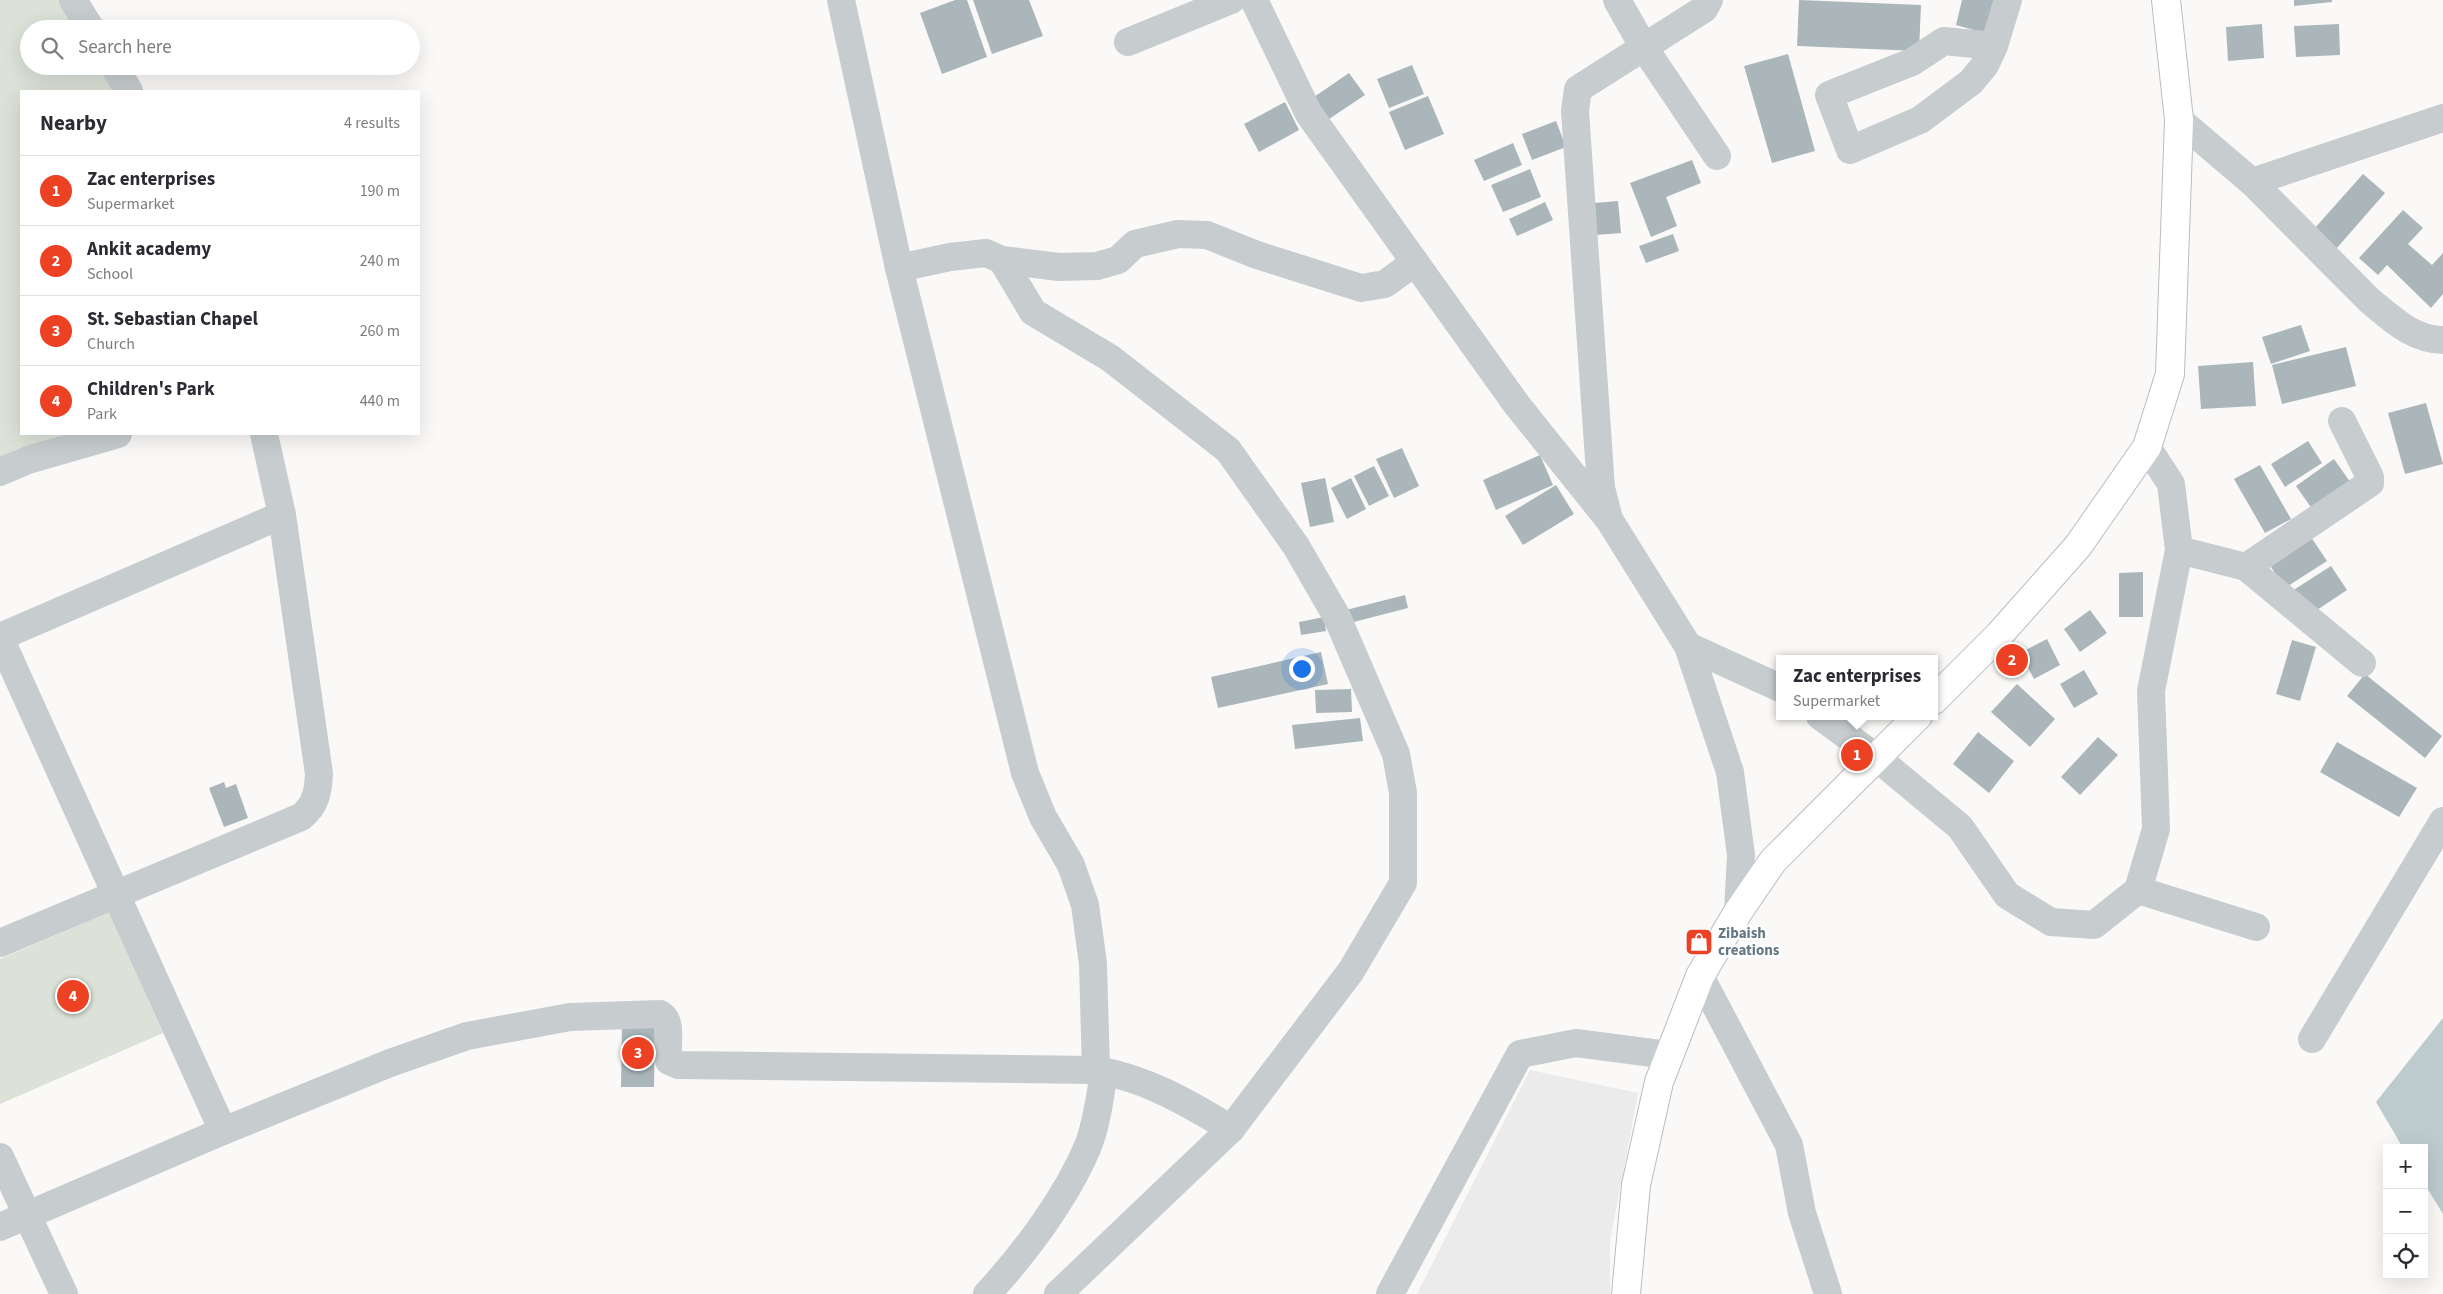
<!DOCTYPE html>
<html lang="en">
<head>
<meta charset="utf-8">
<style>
  :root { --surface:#fff; --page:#f2f2f3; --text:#2b2b33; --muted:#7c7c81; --line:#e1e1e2; --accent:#ed4123 }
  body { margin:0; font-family:"Source Sans 3",sans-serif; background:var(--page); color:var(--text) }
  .controls { position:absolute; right:15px; bottom:15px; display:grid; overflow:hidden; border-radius:0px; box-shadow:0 5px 20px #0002 }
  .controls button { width:45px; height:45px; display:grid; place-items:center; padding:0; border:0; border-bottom:1px solid var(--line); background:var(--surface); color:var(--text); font:25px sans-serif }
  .you { position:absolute; left:1301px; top:668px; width:18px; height:18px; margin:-12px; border:4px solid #fff; border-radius:50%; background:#1a73e8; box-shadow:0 0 0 8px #1a73e833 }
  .badge { display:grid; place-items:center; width:32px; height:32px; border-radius:50%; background:var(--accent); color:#fff; font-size:16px; font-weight:700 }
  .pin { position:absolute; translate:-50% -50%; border:2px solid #fff; box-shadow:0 1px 5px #0006 }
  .popup { position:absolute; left:1776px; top:655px; width:162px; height:65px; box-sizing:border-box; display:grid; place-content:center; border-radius:0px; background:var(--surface); filter:drop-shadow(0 1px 4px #0005); font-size:16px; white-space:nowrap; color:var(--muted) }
  .popup b { font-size:19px; color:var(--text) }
  .popup::after { content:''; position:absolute; left:50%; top:100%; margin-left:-10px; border:10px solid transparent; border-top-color:var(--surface) }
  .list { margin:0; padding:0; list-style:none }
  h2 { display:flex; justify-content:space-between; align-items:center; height:65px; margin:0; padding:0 20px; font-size:21px }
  h2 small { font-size:16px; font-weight:400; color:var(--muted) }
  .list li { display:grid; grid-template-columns:32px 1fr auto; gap:15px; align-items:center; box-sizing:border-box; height:70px; padding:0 20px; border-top:1px solid var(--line) }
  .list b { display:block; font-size:19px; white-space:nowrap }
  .list p { margin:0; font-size:16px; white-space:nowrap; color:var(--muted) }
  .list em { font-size:16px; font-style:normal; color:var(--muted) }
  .icon { flex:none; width:28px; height:28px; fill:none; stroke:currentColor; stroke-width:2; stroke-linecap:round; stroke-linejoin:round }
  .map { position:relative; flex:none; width:2443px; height:1294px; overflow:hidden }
  .search { position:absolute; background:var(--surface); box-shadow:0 5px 20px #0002; left:20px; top:20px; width:400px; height:55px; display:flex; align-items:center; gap:12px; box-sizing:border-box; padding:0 18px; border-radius:28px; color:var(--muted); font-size:19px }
  .panel { position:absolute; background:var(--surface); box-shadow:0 5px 20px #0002; left:20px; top:90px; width:400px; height:345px; border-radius:0px }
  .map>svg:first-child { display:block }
</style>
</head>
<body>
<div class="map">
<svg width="2443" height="1294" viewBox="0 0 2443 1294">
  <rect width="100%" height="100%" fill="#faf9f7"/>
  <path fill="#eaebea" d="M 1530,1070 L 1638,1093 L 1610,1241 L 1610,1294 L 1417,1294 Z"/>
  <g fill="#dce2d8">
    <path d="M 0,0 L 67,0 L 84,29 L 29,29 L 29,66 L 106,66 L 121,91 L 21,91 L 21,434 L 66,434 L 0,462 Z"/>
    <path d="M 110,912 L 163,1033 L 0,1104 L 0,959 Z"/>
  </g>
  <path fill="#bdcbce" d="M 2443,1018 L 2443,1214 L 2424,1183 L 2424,1148 L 2403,1148 L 2376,1102 Z"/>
  <g fill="#abb6bb">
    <path d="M 955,0 L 967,0 L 987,57 L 942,74 L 920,13 Z"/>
    <path d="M 973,0 L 1029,0 L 1043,36 L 992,54 Z"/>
    <path d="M 1799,0 L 1921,5 L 1919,51 L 1797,46 Z"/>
    <path d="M 1962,0 L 2005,0 L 1995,36 L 1956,25 Z"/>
    <path d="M 2294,0 L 2332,0 L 2332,2 L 2294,6 Z"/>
    <path d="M 2262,24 L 2264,58 L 2228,61 L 2226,27 Z"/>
    <path d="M 2339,24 L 2340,55 L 2296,57 L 2294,26 Z"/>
    <path d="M 1788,54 L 1815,151 L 1772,163 L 1744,66 Z"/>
    <path d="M 1412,65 L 1424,94 L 1389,108 L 1377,79 Z"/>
    <path d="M 1349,73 L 1365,95 L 1329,119 L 1314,97 Z"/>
    <path d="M 1428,96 L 1444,134 L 1405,150 L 1389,112 Z"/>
    <path d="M 1285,102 L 1299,130 L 1259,152 L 1244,124 Z"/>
    <path d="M 1556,121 L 1566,147 L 1532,160 L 1522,134 Z"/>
    <path d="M 1513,143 L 1522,165 L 1484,181 L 1474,160 Z"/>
    <path d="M 1692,160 L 1701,183 L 1666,197 L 1677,226 L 1651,237 L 1630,183 Z"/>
    <path d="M 1530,169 L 1541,197 L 1503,212 L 1491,185 Z"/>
    <path d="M 2363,174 L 2385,193 L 2336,249 L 2314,229 Z"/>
    <path d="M 1618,201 L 1621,233 L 1596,235 L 1594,203 Z"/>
    <path d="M 1545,202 L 1553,220 L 1517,236 L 1509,219 Z"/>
    <path d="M 2403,210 L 2423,228 L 2408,244 L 2432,265 L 2443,253 L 2443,294 L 2431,308 L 2387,265 L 2378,275 L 2359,258 Z"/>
    <path d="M 1673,234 L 1679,251 L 1646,263 L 1639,246 Z"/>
    <path d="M 2301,325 L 2310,351 L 2271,364 L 2262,337 Z"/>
    <path d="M 2346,347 L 2356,386 L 2282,404 L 2272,365 Z"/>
    <path d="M 2253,362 L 2256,406 L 2201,409 L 2198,366 Z"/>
    <path d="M 2426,403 L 2443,464 L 2405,474 L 2388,413 Z"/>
    <path d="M 2308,441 L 2322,463 L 2285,487 L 2271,464 Z"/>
    <path d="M 1402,448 L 1419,486 L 1394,498 L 1376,459 Z"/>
    <path d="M 1540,455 L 1553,485 L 1496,510 L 1483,480 Z"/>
    <path d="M 2334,459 L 2353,486 L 2315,513 L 2296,486 Z"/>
    <path d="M 2260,465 L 2291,519 L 2265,533 L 2234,479 Z"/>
    <path d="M 1374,466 L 1389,496 L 1369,506 L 1354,476 Z"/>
    <path d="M 1325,478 L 1334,522 L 1310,527 L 1301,483 Z"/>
    <path d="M 1351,478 L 1366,509 L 1347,519 L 1331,488 Z"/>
    <path d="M 1556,485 L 1574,514 L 1523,545 L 1505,516 Z"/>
    <path d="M 2311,537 L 2327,561 L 2285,588 L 2269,564 Z"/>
    <path d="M 2331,566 L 2347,590 L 2308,616 L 2292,591 Z"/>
    <path d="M 2143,572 L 2143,617 L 2119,617 L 2119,573 Z"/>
    <path d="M 1405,595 L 1408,608 L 1346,624 L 1342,611 Z"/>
    <path d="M 2090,610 L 2107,633 L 2080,652 L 2064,629 Z"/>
    <path d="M 1324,617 L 1326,631 L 1301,635 L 1299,622 Z"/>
    <path d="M 2047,639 L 2060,665 L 2034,679 L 2020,653 Z"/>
    <path d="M 2292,640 L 2316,647 L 2300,701 L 2276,694 Z"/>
    <path d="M 1321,652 L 1328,684 L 1218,708 L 1211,677 Z"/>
    <path d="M 2084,670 L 2098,694 L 2074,708 L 2060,684 Z"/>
    <path d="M 2365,674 L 2442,736 L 2425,758 L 2347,696 Z"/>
    <path d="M 2017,684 L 2055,719 L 2030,747 L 1991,712 Z"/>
    <path d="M 1351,689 L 1352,712 L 1316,713 L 1315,690 Z"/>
    <path d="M 1360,718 L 1363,741 L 1295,749 L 1292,725 Z"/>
    <path d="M 1978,732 L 2014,761 L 1989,793 L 1953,764 Z"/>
    <path d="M 2098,737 L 2118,755 L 2080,795 L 2061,777 Z"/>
    <path d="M 2337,742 L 2417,788 L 2399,817 L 2320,772 Z"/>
    <path d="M 224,782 L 226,788 L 236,784 L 248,818 L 224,827 L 209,788 Z"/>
    <path d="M 622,1020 L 655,1020 L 654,1087 L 621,1087 Z"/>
  </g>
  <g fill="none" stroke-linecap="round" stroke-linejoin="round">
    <defs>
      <g id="major">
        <path d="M 1934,700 L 1999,635 L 2078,546 L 2147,447 L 2170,374 L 2179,120 L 2166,0"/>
        <path d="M 1626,1294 L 1636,1185 L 1659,1082 L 1700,976 L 1738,912 L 1773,861 L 1918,716"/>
      </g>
    </defs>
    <use href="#major" stroke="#b8bdc1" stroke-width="30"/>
    <g stroke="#c7cccf" stroke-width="28">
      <path d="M 73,0 L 91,29"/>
      <path d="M 1254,0 L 1309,114 L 1517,405 L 1610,521 L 1688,646 L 1730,772 L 1741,855 L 1738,912"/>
      <path d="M 1617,0 L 1643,46 L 1717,156"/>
      <path d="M 1128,42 L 1231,0"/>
      <path d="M 1994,46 L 1944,41 L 1912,62 L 1829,95 L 1850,150 L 1920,120 L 1971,82 L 1985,65 L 1994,46 L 2008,0"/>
      <path d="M 114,66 L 129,91"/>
      <path d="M 2179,120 L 2252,182 L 2443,118"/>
      <path d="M 2252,182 L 2369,300 C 2391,318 2413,340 2443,340"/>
      <path d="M 1002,260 L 1033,312 L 1110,358 L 1228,450 L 1296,546 L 1337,617 L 1396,754 L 1403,793 L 1403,883 L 1351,971 L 1231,1129 L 1058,1294"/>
      <path d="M 899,268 L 950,257 L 986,253 L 1002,260 L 1059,267 L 1097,266 L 1118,260 L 1135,244 L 1178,234 L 1207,235 L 1257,255 L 1361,288 L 1385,284 L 1415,262"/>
      <path d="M 0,472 L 28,460 L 118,434"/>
      <path d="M 1608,515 L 1601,488 L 1575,111 L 1578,89 L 1704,9 L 1709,0"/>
      <path d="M 2179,550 L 2246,567 L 2362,663"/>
      <path d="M 2246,567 L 2370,483 L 2370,477 L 2342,421"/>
      <path d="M 0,637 L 282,515"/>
      <path d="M 0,638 L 223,1131"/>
      <path d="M 1688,646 L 1780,688"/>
      <path d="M 1820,716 L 1877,758 L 1960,827 L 2007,895 L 2051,922 L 2094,925 L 2138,890 L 2156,829 L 2151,691 L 2179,550 L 2171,484 L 2147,447"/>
      <path d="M 2138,890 L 2256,927"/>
      <path d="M 0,943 L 301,817 C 316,805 318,792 319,774 L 282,515 L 264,434"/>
      <path d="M 1700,976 L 1789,1145 L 1802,1213 L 1828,1294"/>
      <path d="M 2312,1039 L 2443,821"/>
      <path d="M 1096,1070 C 1146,1078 1188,1103 1231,1129"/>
      <path d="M 0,1157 L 64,1294"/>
      <path d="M 0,1227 L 223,1131 L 390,1063 L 467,1036 L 570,1017 L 660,1014 C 674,1021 665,1048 669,1061 L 678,1065 L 1096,1070 L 1093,964 L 1085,905 L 1071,865 L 1043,817 L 1025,773 L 899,268 L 841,0"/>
      <path d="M 987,1294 C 1025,1253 1066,1198 1088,1146 C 1097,1123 1100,1096 1104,1072"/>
      <path d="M 1390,1294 L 1520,1054 L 1576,1043 L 1668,1055"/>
    </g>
    <use href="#major" stroke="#fff" stroke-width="28"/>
  </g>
  <defs>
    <symbol id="shop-square" viewBox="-11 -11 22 22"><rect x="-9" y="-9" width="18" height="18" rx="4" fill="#ed4123" stroke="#fff"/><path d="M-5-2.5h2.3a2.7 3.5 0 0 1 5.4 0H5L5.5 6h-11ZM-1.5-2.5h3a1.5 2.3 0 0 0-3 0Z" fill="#fff"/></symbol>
  </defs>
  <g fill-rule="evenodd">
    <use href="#shop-square" x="1683" y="926" width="32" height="32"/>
  </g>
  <g text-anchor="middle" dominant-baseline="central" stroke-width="5" stroke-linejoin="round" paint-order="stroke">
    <g font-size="15" font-weight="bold" fill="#637884" stroke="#fff" text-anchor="start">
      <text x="1718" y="933">Zibaish<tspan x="1718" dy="17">creations</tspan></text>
    </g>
  </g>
</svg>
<div class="controls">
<button>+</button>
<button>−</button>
<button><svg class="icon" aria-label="locate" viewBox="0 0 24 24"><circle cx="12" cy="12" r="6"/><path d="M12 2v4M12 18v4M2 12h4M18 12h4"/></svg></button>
</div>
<div class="you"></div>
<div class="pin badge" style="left:1857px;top:755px">1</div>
<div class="popup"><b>Zac enterprises</b>Supermarket</div>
<div class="pin badge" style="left:2012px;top:660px">2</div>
<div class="pin badge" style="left:638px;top:1053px">3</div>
<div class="pin badge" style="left:73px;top:996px">4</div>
<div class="search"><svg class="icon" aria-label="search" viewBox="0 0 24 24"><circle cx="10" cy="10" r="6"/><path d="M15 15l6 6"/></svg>Search here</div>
<section class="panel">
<h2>Nearby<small>4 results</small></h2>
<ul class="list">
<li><span class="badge">1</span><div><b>Zac enterprises</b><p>Supermarket</p></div><em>190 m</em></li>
<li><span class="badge">2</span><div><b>Ankit academy</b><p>School</p></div><em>240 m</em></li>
<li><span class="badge">3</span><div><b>St. Sebastian Chapel</b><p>Church</p></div><em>260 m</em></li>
<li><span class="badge">4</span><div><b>Children's Park</b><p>Park</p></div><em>440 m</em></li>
</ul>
</section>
</div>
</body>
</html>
